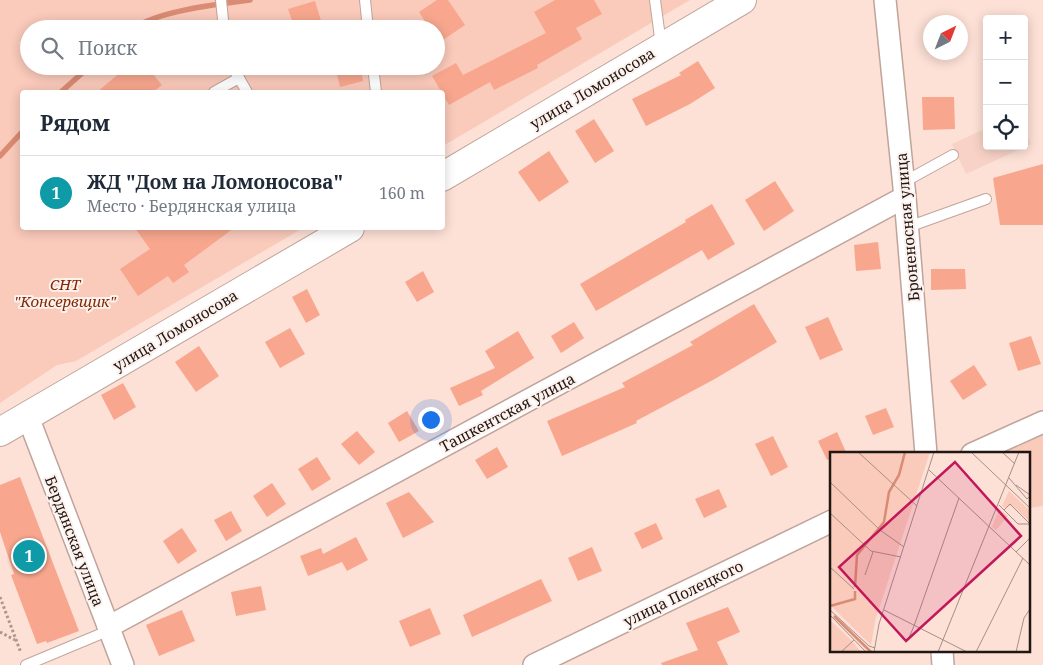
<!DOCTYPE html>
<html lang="ru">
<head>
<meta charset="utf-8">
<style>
  :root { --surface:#fff; --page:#f2f2f3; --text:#1f2937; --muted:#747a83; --line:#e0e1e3; --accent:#9b3510 }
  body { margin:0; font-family:"Noto Serif",serif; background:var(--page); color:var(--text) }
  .controls { position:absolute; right:15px; top:15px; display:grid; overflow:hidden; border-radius:5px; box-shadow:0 2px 12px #0003 }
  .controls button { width:45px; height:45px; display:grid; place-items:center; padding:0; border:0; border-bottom:1px solid var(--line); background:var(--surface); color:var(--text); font:25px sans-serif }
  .compass { position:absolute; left:923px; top:15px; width:45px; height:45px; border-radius:50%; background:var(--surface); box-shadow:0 2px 12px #0003; rotate:42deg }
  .you { position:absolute; left:430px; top:419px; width:18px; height:18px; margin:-12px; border:4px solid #fff; border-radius:50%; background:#1a73e8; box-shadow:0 0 0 8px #1a73e833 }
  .badge { display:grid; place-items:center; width:32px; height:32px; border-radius:50%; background:var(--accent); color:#fff; font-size:16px; font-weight:700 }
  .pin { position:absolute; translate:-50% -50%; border:2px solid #fff; box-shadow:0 1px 5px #0006 }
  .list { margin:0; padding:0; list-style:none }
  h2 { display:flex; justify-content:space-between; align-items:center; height:65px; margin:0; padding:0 20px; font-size:21px }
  h2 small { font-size:16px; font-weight:400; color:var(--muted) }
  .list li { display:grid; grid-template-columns:32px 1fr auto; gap:15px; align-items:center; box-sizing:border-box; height:75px; padding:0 20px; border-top:1px solid var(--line) }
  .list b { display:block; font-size:19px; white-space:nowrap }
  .list p { margin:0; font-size:16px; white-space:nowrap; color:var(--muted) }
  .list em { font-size:16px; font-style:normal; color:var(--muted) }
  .icon { flex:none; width:28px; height:28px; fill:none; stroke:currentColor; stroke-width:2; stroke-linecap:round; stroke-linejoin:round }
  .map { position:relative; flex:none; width:1043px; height:665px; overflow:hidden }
  .search { position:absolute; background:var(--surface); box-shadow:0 2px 12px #0003; left:20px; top:20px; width:425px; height:55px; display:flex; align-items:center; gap:12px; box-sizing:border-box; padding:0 18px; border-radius:28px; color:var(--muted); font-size:19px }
  .panel { position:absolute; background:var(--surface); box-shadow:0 2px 12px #0003; left:20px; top:90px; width:425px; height:140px; border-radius:5px }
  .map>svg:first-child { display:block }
</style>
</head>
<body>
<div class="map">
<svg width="1043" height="665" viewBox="0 0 1043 665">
  <rect width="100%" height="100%" fill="#fde0d6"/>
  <path fill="#f8d2c6" d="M 987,128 L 987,146 L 1024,146 L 1024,128 L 1031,144 L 966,174 L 952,144 Z"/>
  <g fill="#facabb" fill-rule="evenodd">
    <path d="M 0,0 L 690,0 L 443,146 L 442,92 L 22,92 L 22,228 L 303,228 L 76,361 L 57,365 L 0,403 ZM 29,29 L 436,29 L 436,66 L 29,66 Z"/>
    <path d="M 1043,433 L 1043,506 L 1029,508 L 1029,454 L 1003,454 Z"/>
  </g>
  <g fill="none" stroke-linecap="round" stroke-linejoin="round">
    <g stroke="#da8b73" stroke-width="5.5">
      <path d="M 133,29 C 156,11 219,4 250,0"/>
      <path d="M 61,92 L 90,66"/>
      <path d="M 0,156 L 22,132"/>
    </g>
  </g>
  <g fill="#f8a78e">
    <path d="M 437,0 L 448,0 L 465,25 L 440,42 L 436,37 L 436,29 L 430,29 L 419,12 Z"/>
    <path d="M 555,0 L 594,0 L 602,14 L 576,28 L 582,39 L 537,65 L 538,68 L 494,90 L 490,82 L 449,105 L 432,76 L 456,63 L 463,75 L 546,33 L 534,12 Z"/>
    <path d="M 315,1 L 322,24 L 307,29 L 295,29 L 288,9 Z"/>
    <path d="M 698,61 L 715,88 L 690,104 L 646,126 L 632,99 L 681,75 L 679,73 Z"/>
    <path d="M 128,66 L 146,66 L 162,85 L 153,92 L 97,92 Z"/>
    <path d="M 335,66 L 360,66 L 363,81 L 340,87 Z"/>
    <path d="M 922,97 L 954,97 L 955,129 L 923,130 Z"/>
    <path d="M 594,119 L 614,151 L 595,163 L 575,131 Z"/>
    <path d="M 549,151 L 569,182 L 539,202 L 518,172 Z"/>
    <path d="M 1043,164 L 1043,225 L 1000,225 L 993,178 Z"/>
    <path d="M 775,181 L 794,211 L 764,231 L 745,200 Z"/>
    <path d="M 712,204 L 735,244 L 708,260 L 702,250 L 596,311 L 580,284 L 686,222 L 685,220 Z"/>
    <path d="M 135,228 L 234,228 L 184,265 L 189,272 L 173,283 L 168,276 L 138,296 L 120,269 L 150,249 Z"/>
    <path d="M 878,242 L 881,269 L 856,271 L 854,245 Z"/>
    <path d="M 931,269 L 965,269 L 966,289 L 931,290 Z"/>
    <path d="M 423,271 L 434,292 L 417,302 L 405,282 Z"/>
    <path d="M 307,289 L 320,315 L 306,323 L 292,297 Z"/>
    <path d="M 754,304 L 777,342 L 713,380 L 636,421 L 637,423 L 562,456 L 547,421 L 625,387 L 622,383 L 693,345 L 690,342 Z"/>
    <path d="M 828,317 L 843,350 L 820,360 L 805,327 Z"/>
    <path d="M 574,322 L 584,338 L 561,353 L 551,336 Z"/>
    <path d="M 290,328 L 305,354 L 280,368 L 265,342 Z"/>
    <path d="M 518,331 L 534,358 L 481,391 L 483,395 L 459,406 L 450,388 L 495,368 L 485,351 Z"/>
    <path d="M 1031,336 L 1041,364 L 1018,371 L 1009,343 Z"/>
    <path d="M 199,346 L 219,376 L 196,392 L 175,362 Z"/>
    <path d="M 974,365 L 987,385 L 963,400 L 950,381 Z"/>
    <path d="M 123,383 L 136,407 L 114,420 L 101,395 Z"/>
    <path d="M 886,408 L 894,427 L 873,435 L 865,416 Z"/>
    <path d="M 407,411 L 419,431 L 399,442 L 388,423 Z"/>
    <path d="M 357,431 L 375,452 L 359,465 L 341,444 Z"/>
    <path d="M 837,432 L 846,452 L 832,454 L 832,458 L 827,460 L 818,441 Z"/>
    <path d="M 773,436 L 788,467 L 771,476 L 755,444 Z"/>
    <path d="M 497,447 L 508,467 L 487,479 L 475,460 Z"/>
    <path d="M 317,457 L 331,479 L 312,491 L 298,469 Z"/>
    <path d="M 20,477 L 79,631 L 47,643 L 46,641 L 37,644 L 11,575 L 14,574 L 0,532 L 0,485 Z"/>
    <path d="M 272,483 L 286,504 L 267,517 L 253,496 Z"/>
    <path d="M 719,489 L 727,507 L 704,518 L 695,499 Z"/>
    <path d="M 409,492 L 434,522 L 403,538 L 386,503 Z"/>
    <path d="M 231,511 L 242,531 L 226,541 L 214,520 Z"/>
    <path d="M 656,523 L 663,539 L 642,549 L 634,533 Z"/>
    <path d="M 182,528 L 197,551 L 178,564 L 163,541 Z"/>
    <path d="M 356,537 L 368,560 L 347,571 L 342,562 L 308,576 L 300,556 L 321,548 L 323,554 Z"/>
    <path d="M 592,547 L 602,571 L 578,581 L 568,558 Z"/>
    <path d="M 541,579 L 552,601 L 472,637 L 463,615 Z"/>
    <path d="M 261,586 L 266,610 L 236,616 L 231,592 Z"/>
    <path d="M 728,607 L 740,632 L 717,642 L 728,665 L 662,665 L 661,663 L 698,650 L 686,623 Z"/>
    <path d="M 430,608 L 441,634 L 410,647 L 399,621 Z"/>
    <path d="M 182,610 L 195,641 L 159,656 L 146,625 Z"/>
  </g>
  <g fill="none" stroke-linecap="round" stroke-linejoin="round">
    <defs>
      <g id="lane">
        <path d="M 221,0 L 224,29"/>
        <path d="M 365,0 L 368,29"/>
        <path d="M 655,0 L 661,45"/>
        <path d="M 232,66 L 247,92"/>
        <path d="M 373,66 L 376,92"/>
        <path d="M 214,92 L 239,78"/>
        <path d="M 904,182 L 953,155"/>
        <path d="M 908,227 L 986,199"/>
        <path d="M 26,665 L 110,630"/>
      </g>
      <g id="street">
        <path d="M 885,0 L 905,197 L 926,454"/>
        <path d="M 28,417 L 123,665"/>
        <path d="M 972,454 L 1043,422"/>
        <path d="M 108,627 L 905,197"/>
        <path d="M 942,651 L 943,665"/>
        <path d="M 534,665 L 832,521"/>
      </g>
      <g id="secondary">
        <path d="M 442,177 L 742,0"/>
        <path d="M 0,432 L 350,228"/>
      </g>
    </defs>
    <use href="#lane" stroke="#c0a49b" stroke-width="12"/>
    <use href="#street" stroke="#c0a49b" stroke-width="24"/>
    <use href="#secondary" stroke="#c0a49b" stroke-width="30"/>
    <g stroke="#ab958e" stroke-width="3" stroke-dasharray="2.5 2.5" stroke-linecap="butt">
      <path d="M 0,597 L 21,653"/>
      <path d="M 0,632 L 15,640"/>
    </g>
    <use href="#lane" stroke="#fff" stroke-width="10"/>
    <use href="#street" stroke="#fff" stroke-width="21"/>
    <use href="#secondary" stroke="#fff" stroke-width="28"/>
  </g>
  <g text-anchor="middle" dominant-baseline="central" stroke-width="4" stroke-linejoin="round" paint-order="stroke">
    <g font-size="15" fill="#201612" stroke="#fdf1ed">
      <text transform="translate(592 88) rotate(-31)">улица Ломоносова</text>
      <text transform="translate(907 227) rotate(-95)">Броненосная улица</text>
      <text transform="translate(175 330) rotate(-31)">улица Ломоносова</text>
      <text transform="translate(507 412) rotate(-28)">Ташкентская улица</text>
      <text transform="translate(75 541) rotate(69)">Бердянская улица</text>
      <text transform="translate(683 593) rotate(-26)">улица Полецкого</text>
    </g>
    <g font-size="15" font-style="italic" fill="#832702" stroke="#fdf1ed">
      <text x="65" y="284">СНТ<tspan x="65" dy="17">"Консервщик"</tspan></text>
    </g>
  </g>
  <g transform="translate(830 452)">
    <rect width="200" height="200" fill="#fde0d6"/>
    <path d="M 0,0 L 100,0 L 45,169 L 41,193 L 0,153 ZM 179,39 L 200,59 L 200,70 L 182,53 L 175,56 L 172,54 ZM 169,57 L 178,64 L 166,78 L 162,75 ZM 0,168 L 22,189 L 31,200 L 0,200 Z" fill="#facabb"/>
    <path fill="none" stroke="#da8b73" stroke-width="2.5" d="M 25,135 L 27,103 L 54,70 L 59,40 L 69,23 L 75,0M 0,154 L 25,147 L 25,139M 4,164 L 41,200"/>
    <path fill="none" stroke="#a58f88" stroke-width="1" d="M 28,0 L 87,54M 141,0 L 200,56M 172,0 L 185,12M 99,18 L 200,113M 179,26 L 197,47 L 200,44M 0,30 L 50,78 L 74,95M 186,33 L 200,43M 169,53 L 188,72 L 200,72M 174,58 L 180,52 L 199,71M 0,61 L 41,99 L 71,105M 186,100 L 200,86M 0,115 L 24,137M 35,123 L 43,100M 0,158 L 39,194 L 45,196M 54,158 L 137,200M 0,163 L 36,200M 84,174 L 129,46M 78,188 L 84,174M 11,200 L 24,188M 44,200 L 49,172 L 104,0M 108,200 L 189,0M 146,200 L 193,106M 186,200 L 194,166 L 200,157"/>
    <path fill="#c2185b" fill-opacity="0.15" stroke="#c2185b" stroke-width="2.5" d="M 125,10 L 191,84 L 76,189 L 9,115 Z"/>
    <rect width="200" height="200" fill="none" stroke="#201612" stroke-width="2.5"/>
  </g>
</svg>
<div class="controls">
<button>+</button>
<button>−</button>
<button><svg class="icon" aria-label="locate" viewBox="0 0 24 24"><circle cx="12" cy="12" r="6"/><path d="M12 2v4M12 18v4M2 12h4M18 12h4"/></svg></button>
</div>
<svg class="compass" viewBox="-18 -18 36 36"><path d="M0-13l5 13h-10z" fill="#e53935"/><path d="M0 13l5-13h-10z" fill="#747a83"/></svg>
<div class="you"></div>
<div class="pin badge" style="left:29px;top:556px;background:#0f9aa8">1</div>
<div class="search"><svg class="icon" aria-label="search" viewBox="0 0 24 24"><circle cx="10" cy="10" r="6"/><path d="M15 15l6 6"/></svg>Поиск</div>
<section class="panel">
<h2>Рядом<small></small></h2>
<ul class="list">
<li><span class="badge" style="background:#0f9aa8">1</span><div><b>ЖД &quot;Дом на Ломоносова&quot;</b><p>Место · Бердянская улица</p></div><em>160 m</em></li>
</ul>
</section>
</div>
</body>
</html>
